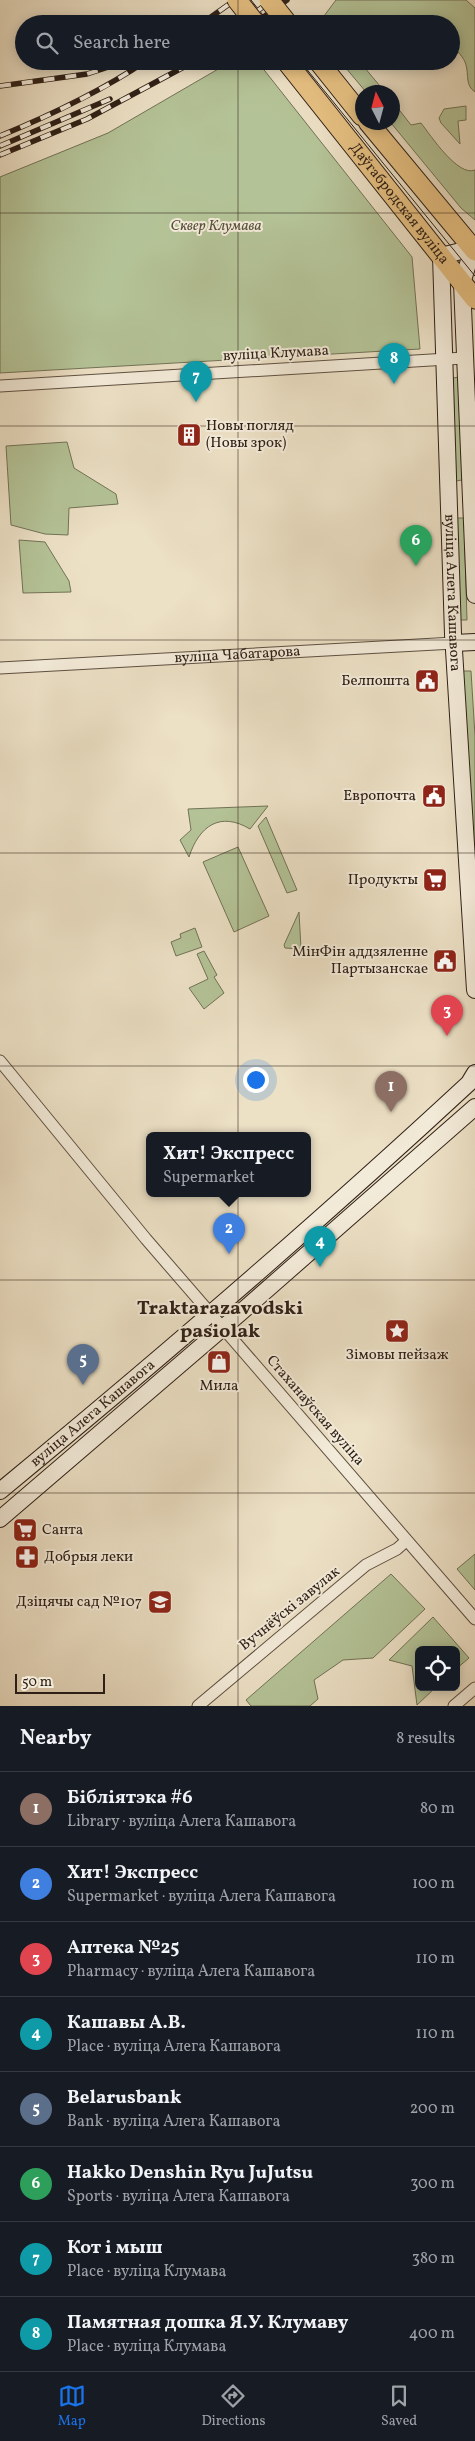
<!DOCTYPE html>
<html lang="en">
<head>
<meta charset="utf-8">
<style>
  :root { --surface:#171b24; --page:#242831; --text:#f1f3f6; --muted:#9ea1a6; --line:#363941; --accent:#1a73e8 }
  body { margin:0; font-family:Vollkorn,serif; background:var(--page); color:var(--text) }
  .controls { position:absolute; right:15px; bottom:15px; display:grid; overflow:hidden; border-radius:8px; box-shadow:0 2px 12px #0003 }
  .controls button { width:45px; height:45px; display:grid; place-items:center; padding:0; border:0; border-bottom:1px solid var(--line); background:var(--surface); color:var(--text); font:25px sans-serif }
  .compass { position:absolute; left:355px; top:85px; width:45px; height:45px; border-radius:50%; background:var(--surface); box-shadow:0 2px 12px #0003; rotate:354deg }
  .scale { position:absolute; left:15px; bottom:12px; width:90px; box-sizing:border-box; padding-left:5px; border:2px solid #2f2017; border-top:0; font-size:14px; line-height:18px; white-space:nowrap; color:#2f2017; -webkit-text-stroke:4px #f3ebd9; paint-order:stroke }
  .you { position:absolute; left:255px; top:1079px; width:18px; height:18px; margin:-12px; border:4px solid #fff; border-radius:50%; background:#1a73e8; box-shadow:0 0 0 8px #1a73e833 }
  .badge { display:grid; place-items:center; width:32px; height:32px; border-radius:50%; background:var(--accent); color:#fff; font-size:16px; font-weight:700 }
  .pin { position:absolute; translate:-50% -41px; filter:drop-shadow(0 1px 2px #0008) }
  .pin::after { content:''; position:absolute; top:26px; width:18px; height:15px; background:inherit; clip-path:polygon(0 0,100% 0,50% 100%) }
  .popup { position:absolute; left:146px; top:1132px; width:165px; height:65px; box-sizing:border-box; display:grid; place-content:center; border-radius:8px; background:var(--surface); filter:drop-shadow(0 1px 4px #0005); font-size:16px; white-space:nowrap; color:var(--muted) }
  .popup b { font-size:19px; color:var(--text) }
  .popup::after { content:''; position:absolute; left:50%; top:100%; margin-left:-10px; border:10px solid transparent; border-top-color:var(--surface) }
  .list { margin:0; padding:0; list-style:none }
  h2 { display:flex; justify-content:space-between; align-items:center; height:65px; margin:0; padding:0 20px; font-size:21px }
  h2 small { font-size:16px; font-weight:400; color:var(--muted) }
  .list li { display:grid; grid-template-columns:32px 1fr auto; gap:15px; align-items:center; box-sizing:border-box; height:75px; padding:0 20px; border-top:1px solid var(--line) }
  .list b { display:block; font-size:19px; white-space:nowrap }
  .list p { margin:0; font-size:16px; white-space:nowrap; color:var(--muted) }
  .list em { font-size:16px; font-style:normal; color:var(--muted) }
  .icon { flex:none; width:28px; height:28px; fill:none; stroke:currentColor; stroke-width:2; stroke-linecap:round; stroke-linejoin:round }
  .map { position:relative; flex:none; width:475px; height:1706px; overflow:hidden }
  .search { position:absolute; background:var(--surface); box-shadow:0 2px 12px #0003; left:15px; right:15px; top:15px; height:55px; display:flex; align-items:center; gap:12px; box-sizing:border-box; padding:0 18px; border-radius:28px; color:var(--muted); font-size:19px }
  .sheet { height:665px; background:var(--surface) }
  nav { display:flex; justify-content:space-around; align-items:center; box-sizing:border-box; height:70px; border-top:1px solid var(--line); background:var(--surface); font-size:14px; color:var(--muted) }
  nav a { display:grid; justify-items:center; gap:2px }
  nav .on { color:var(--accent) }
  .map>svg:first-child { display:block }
</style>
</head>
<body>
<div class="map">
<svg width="475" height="1706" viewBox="0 0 475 1706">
  <rect width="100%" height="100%" fill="#ece0c5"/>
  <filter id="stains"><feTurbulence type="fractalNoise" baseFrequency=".004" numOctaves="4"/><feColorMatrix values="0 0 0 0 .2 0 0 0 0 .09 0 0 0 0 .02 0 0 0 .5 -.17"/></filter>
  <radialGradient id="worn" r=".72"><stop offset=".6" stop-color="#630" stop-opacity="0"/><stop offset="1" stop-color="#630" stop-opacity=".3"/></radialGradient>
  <g fill="#b4c397" stroke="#727257">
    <path d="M 336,0 L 466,0 L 475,8 L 475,92 C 465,85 469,76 466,65 C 464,57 457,51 451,45 L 451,24 L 430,24 L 418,18 L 407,18 L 393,24 L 318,24 Z"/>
    <path d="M 232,61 L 257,61 L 412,257 L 420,349 L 0,373 L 0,177 L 108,133 Z"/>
    <path d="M 340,61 L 359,61 L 385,92 L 366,92 Z"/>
    <path d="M 393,102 L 411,125 L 421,123 C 431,136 458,177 475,170 L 475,220 L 461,208 L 391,123 L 392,122 Z"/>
    <path d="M 466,106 L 466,120 L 458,121 L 460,144 L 441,123 L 439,118 L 444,109 Z"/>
    <path d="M 459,377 L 462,480 L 456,481 L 453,378 Z"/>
    <path d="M 67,442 L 74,468 L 116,494 L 118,504 L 69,508 L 68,535 L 45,534 L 11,525 L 6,446 Z"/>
    <path d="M 457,518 L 464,518 L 467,620 L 460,620 Z"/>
    <path d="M 19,540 L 45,542 L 69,581 L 71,592 L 23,593 Z"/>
    <path d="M 463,671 L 471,671 L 475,736 L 475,874 Z"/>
    <path d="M 268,806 L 250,829 C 220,811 199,826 189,857 L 180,840 L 191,830 L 188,809 Z"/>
    <path d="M 266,817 L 297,890 L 287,893 L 258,826 Z"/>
    <path d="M 238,847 L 269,916 L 234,932 L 203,862 Z"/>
    <path d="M 299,912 L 301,949 L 285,948 L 284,945 Z"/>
    <path d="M 195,928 L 202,947 L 176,956 L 171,942 L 181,938 L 180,934 Z"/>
    <path d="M 204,951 L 217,975 L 214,977 L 224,993 L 204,1009 L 189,988 L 208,979 L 197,954 Z"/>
    <path d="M 475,1554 L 475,1590 L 457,1569 Z"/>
    <path d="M 391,1574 L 425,1609 L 373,1658 L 343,1660 L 314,1680 L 318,1699 L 310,1706 L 251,1706 L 246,1700 Z"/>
    <path d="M 433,1617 L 469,1658 L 456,1669 L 456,1650 L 419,1650 L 419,1687 L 436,1687 L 417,1705 L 412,1666 L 389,1660 Z"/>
  </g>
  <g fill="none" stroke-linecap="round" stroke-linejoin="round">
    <defs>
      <g id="street">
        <path d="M 0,386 L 464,358"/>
        <path id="s1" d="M 0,668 L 454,643"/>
        <path d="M 0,1061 L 146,1239 L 475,1619"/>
        <path d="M 198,1706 L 366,1565 L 397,1549 L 406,1541"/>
        <path d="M 454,1706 L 475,1688"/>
      </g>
      <g id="secondary">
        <path id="s2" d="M 473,248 L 441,256 L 453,634 L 475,990"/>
        <path d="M 473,248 L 462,283 L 475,595"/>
        <path d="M 454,643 L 475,642"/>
        <path id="s3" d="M 0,1491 C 160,1359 317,1224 469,1083 L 475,1073"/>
        <path d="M 0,1519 L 239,1314 L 475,1107"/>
      </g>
      <g id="primary">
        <path id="s4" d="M 286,61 L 475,299"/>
        <path d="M 318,61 L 362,116"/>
        <path d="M 368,122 L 475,251"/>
      </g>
    </defs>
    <use href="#street" stroke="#5e5042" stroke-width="13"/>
    <use href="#secondary" stroke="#2f2017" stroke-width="18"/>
    <use href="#primary" stroke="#2f2017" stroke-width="21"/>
    <use href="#street" stroke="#f3ebd9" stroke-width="11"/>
    <use href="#secondary" stroke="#f3ebd9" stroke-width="16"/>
    <use href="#primary" stroke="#e6c082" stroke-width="19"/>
    <g stroke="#2f2017" stroke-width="1">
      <path d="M 251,0 L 270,24"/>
      <path d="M 300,61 L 475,276"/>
    </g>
    <defs>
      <g id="rail">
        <path d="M 201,24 L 235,0"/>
        <path d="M 240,24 L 272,0"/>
        <path d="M 254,24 L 287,0"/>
        <path d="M 0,86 L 87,74 L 127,61"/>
        <path d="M 0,136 C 51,115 100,92 146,61"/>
        <path d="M 0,146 L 110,99"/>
        <path d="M 0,155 L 87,119 L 195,61"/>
      </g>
    </defs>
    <use href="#rail" stroke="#2f2017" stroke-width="5.5"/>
    <use href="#rail" stroke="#f3ebd9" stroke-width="4" stroke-dasharray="11" stroke-linecap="butt"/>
    <defs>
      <g id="primary-bridge">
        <path d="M 237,0 L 256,24"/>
        <path d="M 269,0 L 288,24"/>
      </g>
    </defs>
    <use href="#primary-bridge" stroke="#2f2017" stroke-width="21" stroke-linecap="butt"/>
    <use href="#primary-bridge" stroke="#e6c082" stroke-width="19"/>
  </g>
  <path fill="none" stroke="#2f2017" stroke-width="1" stroke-opacity="0.55" d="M 238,0 L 238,24M 238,61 L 238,1706M 0,213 L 475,213M 0,426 L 475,426M 0,640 L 475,640M 0,853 L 475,853M 0,1066 L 475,1066M 0,1280 L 475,1280M 0,1493 L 475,1493"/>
  <defs>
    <symbol id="building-square" viewBox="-11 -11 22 22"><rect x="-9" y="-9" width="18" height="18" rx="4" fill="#8f2418" stroke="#f3ebd9"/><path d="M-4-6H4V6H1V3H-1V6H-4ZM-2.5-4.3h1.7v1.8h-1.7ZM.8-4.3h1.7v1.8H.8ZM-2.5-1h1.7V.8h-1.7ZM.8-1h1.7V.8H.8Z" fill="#fff"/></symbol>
    <symbol id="civic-square" viewBox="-11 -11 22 22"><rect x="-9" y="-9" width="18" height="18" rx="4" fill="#8f2418" stroke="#f3ebd9"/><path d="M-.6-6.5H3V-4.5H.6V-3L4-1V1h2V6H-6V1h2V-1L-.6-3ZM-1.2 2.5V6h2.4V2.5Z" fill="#fff"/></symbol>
    <symbol id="supermarket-square" viewBox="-11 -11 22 22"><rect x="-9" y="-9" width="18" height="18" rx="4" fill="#8f2418" stroke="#f3ebd9"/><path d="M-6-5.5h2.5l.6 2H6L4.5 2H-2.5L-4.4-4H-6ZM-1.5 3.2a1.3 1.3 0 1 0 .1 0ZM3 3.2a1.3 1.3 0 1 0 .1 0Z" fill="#fff"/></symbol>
    <symbol id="sight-square" viewBox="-11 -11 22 22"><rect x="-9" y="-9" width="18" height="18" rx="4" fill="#8f2418" stroke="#f3ebd9"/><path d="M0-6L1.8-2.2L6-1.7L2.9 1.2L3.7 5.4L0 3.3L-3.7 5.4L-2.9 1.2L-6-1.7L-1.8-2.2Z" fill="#fff"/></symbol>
    <symbol id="shop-square" viewBox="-11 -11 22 22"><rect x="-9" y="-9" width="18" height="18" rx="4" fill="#8f2418" stroke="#f3ebd9"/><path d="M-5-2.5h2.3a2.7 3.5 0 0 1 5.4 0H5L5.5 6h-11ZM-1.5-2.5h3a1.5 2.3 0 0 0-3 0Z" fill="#fff"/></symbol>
    <symbol id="pharmacy-square" viewBox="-11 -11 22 22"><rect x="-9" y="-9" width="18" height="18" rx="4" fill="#8f2418" stroke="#f3ebd9"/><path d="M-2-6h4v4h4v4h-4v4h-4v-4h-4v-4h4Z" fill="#fff"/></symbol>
    <symbol id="school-square" viewBox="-11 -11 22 22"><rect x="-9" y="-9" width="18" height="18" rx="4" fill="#8f2418" stroke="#f3ebd9"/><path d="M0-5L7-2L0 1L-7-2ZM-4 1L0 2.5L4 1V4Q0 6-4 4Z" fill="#fff"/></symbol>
  </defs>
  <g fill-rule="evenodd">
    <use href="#building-square" x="175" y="421" width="28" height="28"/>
    <use href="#civic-square" x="413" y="667" width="28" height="28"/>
    <use href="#civic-square" x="420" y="782" width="28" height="28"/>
    <use href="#supermarket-square" x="421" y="866" width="28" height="28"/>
    <use href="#civic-square" x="431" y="947" width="28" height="28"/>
    <use href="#sight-square" x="383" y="1317" width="28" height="28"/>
    <use href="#shop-square" x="205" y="1348" width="28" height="28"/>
    <use href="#supermarket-square" x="11" y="1516" width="28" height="28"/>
    <use href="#pharmacy-square" x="13" y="1543" width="28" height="28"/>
    <use href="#school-square" x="146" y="1588" width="28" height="28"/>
  </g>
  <g text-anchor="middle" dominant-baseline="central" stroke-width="4" stroke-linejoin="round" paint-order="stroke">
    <g font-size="15" fill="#2f2017" stroke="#f3ebd9">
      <text stroke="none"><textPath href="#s4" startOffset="182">Даўгабродская вуліца</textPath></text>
      <text transform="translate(276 354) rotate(-3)">вуліца Клумава</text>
      <text stroke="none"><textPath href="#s2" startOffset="370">вуліца Алега Кашавога</textPath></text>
      <text stroke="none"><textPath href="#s1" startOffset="238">вуліца Чабатарова</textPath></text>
      <text transform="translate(315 1411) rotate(49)">Стаханаўская вуліца</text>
      <text stroke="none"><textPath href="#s3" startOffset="121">вуліца Алега Кашавога</textPath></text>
      <text transform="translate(290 1609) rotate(-39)">Вучнёўскі завулак</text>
    </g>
    <g font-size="15" font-style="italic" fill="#57513d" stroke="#f3ebd9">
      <text x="216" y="226">Сквер Клумава</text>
    </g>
    <g font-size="15" fill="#2f2017" stroke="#f3ebd9" text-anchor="end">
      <text x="206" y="426" text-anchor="start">Новы погляд<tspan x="206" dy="17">(Новы зрок)</tspan></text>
      <text x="410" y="681">Белпошта</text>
      <text x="416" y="796">Европочта</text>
      <text x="418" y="880">Продукты</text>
      <text x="428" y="952">МінФін аддзяленне<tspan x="428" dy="17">Партызанскае</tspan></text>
      <text x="397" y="1355" text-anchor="middle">Зімовы пейзаж</text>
      <text x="219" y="1386" text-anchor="middle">Мила</text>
      <text x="42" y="1530" text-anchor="start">Санта</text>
      <text x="44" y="1557" text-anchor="start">Добрыя леки</text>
      <text x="142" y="1602">Дзіцячы сад №107</text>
    </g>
    <g font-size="20" font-weight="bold" fill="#2f2017" stroke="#f3ebd9">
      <text x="220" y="1309">Traktarazavodski<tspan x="220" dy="23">pasiolak</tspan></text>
    </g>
  </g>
  <rect width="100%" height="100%" filter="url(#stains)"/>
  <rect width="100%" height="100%" fill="url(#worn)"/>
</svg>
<div class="controls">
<button><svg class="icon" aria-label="locate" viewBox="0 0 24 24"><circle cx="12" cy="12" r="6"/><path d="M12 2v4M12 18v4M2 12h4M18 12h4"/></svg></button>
</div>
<svg class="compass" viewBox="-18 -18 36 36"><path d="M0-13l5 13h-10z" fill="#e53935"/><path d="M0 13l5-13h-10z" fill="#9ea1a6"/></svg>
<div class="scale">50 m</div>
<div class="you"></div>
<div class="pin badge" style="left:391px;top:1112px;background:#8d6e63">1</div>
<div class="pin badge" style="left:229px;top:1254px;background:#3f7fe0">2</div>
<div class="popup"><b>Хит! Экспресс</b>Supermarket</div>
<div class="pin badge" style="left:447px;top:1036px;background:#e0444e">3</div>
<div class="pin badge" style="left:320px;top:1267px;background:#0f9aa8">4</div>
<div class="pin badge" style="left:83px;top:1385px;background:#5c6f8a">5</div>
<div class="pin badge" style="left:416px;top:566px;background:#2e9e5b">6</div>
<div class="pin badge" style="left:196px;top:402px;background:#0f9aa8">7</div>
<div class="pin badge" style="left:394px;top:384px;background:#0f9aa8">8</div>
<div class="search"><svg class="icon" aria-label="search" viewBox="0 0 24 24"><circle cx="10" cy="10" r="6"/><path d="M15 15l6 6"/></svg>Search here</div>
</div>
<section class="sheet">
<h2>Nearby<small>8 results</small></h2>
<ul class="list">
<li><span class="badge" style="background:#8d6e63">1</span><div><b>Бібліятэка #6</b><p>Library · вуліца Алега Кашавога</p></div><em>80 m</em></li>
<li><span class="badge" style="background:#3f7fe0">2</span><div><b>Хит! Экспресс</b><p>Supermarket · вуліца Алега Кашавога</p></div><em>100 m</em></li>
<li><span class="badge" style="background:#e0444e">3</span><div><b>Аптека №25</b><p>Pharmacy · вуліца Алега Кашавога</p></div><em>110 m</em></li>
<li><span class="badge" style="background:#0f9aa8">4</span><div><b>Кашавы А.В.</b><p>Place · вуліца Алега Кашавога</p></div><em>110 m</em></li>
<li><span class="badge" style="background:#5c6f8a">5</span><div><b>Belarusbank</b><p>Bank · вуліца Алега Кашавога</p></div><em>200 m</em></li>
<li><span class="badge" style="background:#2e9e5b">6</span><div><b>Hakko Denshin Ryu JuJutsu</b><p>Sports · вуліца Алега Кашавога</p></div><em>300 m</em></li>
<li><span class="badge" style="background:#0f9aa8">7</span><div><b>Кот і мыш</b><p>Place · вуліца Клумава</p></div><em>380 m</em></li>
<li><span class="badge" style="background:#0f9aa8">8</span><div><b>Памятная дошка Я.У. Клумаву</b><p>Place · вуліца Клумава</p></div><em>400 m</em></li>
</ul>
</section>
<nav>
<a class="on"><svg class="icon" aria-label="map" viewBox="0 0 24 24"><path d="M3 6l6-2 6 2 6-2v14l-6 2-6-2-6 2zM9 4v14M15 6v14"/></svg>Map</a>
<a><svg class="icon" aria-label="directions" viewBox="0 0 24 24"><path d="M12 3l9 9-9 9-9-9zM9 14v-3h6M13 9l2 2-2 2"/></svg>Directions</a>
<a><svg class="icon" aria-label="saved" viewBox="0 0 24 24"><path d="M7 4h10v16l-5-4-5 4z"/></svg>Saved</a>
</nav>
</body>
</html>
